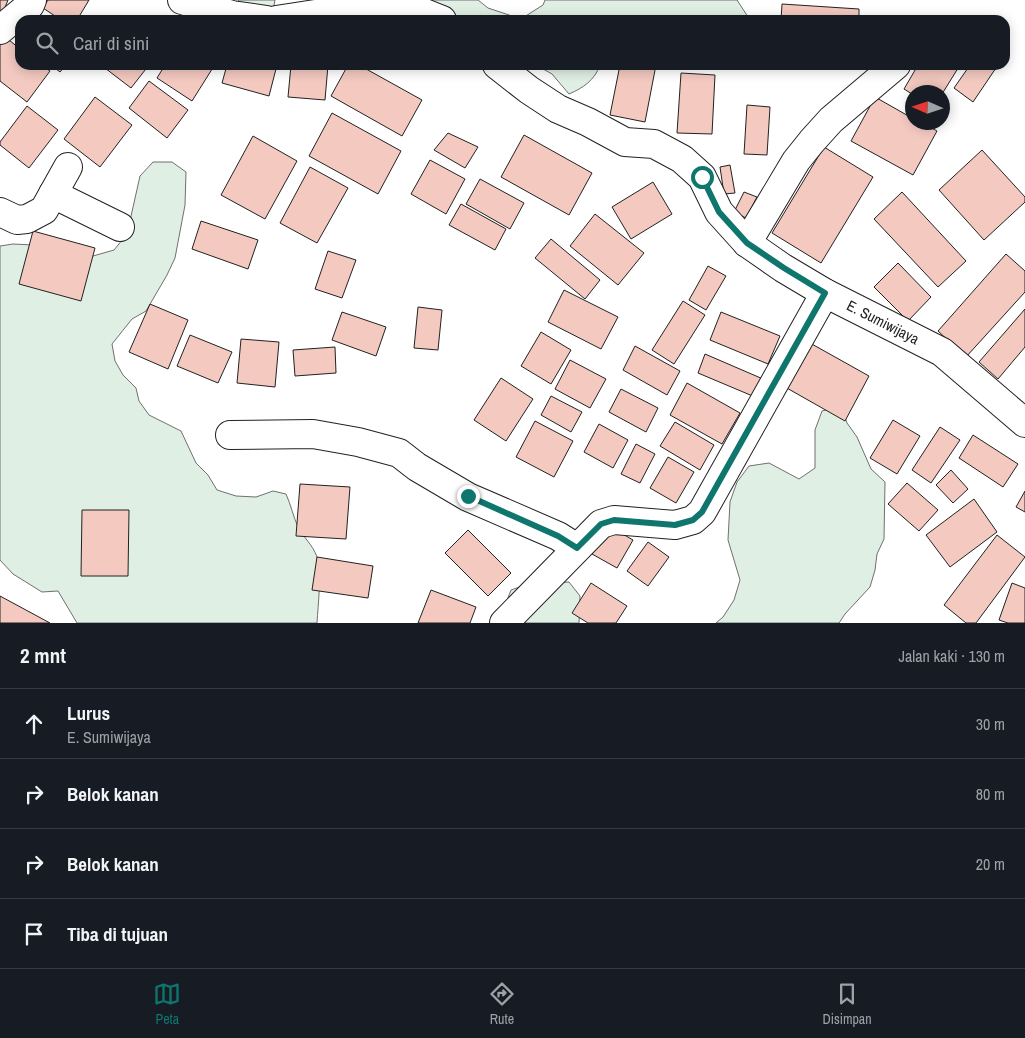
<!DOCTYPE html>
<html lang="id">
<head>
<meta charset="utf-8">
<style>
  :root { --surface:#171b24; --page:#20242c; --text:#f1f3f6; --muted:#9ea1a6; --line:#363941; --accent:#0f766e }
  body { margin:0; font-family:"Archivo Narrow",sans-serif; background:var(--page); color:var(--text) }
  .compass { position:absolute; left:905px; top:85px; width:45px; height:45px; border-radius:50%; background:var(--surface); box-shadow:0 2px 12px #0003; rotate:273deg }
  .stop { position:absolute; width:15px; height:15px; margin:-11px; border:4px solid #0f766e; border-radius:50%; background:#fff }
  .stop.end { background:#0f766e; border-color:#fff; box-shadow:0 1px 5px #0008 }
  .list { margin:0; padding:0; list-style:none }
  h2 { display:flex; justify-content:space-between; align-items:center; height:65px; margin:0; padding:0 20px; font-size:21px }
  h2 small { font-size:16px; font-weight:400; color:var(--muted) }
  .list li { display:grid; grid-template-columns:32px 1fr auto; gap:15px; align-items:center; box-sizing:border-box; height:70px; padding:0 20px; border-top:1px solid var(--line) }
  .list b { display:block; font-size:19px; white-space:nowrap }
  .list p { margin:0; font-size:16px; white-space:nowrap; color:var(--muted) }
  .list em { font-size:16px; font-style:normal; color:var(--muted) }
  .icon { flex:none; width:28px; height:28px; fill:none; stroke:currentColor; stroke-width:2; stroke-linecap:round; stroke-linejoin:round }
  .map { position:relative; flex:none; width:1025px; height:623px; overflow:hidden }
  .search { position:absolute; background:var(--surface); box-shadow:0 2px 12px #0003; left:15px; right:15px; top:15px; height:55px; display:flex; align-items:center; gap:12px; box-sizing:border-box; padding:0 18px; border-radius:15px; color:var(--muted); font-size:19px }
  .sheet { height:345px; background:var(--surface) }
  nav { display:flex; justify-content:space-around; align-items:center; box-sizing:border-box; height:70px; border-top:1px solid var(--line); background:var(--surface); font-size:14px; color:var(--muted) }
  nav a { display:grid; justify-items:center; gap:2px }
  nav .on { color:var(--accent) }
  .map>svg:first-child { display:block }
</style>
</head>
<body>
<div class="map">
<svg width="1025" height="623" viewBox="0 0 1025 623">
  <rect width="100%" height="100%" fill="#fff"/>
  <g fill="#e0efe3" stroke="#6f6f6f">
    <path d="M 238,0 L 275,0 L 272,16 L 244,7 Z"/>
    <path d="M 426,0 L 478,0 L 488,8 L 521,19 L 543,5 L 545,0 L 737,0 L 750,20 L 441,20 Z"/>
    <path d="M 536,65 L 600,65 C 595,80 583,88 569,94 L 552,74 Z"/>
    <path d="M 153,162 L 172,162 L 186,172 L 185,205 L 175,258 L 167,275 L 146,311 L 132,319 L 112,344 L 115,361 L 123,375 L 136,388 L 139,401 L 149,415 L 181,431 L 196,463 L 208,475 L 217,490 L 236,496 L 256,497 L 273,491 L 286,494 C 291,505 293,516 298,527 C 303,537 313,545 317,557 C 322,573 318,605 317,623 L 77,623 L 58,591 L 42,592 L 13,574 L 0,560 L 0,246 L 13,244 L 33,245 L 86,258 L 114,250 L 127,234 L 140,176 Z"/>
    <path d="M 841,406 L 847,423 L 857,437 L 871,469 L 885,482 L 884,539 L 877,554 L 875,570 L 870,587 L 845,614 L 839,623 L 716,623 L 723,617 L 734,600 L 740,580 L 728,540 L 730,502 L 737,482 L 749,466 L 769,463 L 799,479 L 815,468 L 815,430 L 822,411 Z"/>
    <path d="M 569,582 L 580,596 L 579,623 L 509,623 L 504,608 L 511,590 L 528,584 Z"/>
  </g>
  <g fill="#f3c9c0" stroke="#222">
    <path d="M 0,0 L 8,0 L 0,20 Z"/>
    <path d="M 48,0 L 89,0 L 77,20 L 61,20 L 43,8 Z"/>
    <path d="M 782,4 L 859,9 L 859,20 L 781,20 Z"/>
    <path d="M 3,35 L 20,49 L 20,65 L 41,65 L 50,71 L 27,102 L 0,81 L 0,39 Z"/>
    <path d="M 51,65 L 66,65 L 60,72 Z"/>
    <path d="M 101,65 L 149,65 L 131,88 Z"/>
    <path d="M 165,65 L 212,65 L 214,66 L 192,101 L 157,78 Z"/>
    <path d="M 227,65 L 277,65 L 269,96 L 222,83 Z"/>
    <path d="M 291,65 L 328,65 L 325,100 L 288,97 Z"/>
    <path d="M 348,65 L 359,65 L 422,100 L 402,136 L 331,96 Z"/>
    <path d="M 620,65 L 656,65 L 645,122 L 610,115 Z"/>
    <path d="M 918,65 L 960,65 L 942,94 L 942,92 L 912,92 L 912,94 L 904,89 Z"/>
    <path d="M 970,65 L 998,65 L 973,102 L 954,88 Z"/>
    <path d="M 681,73 L 715,75 L 712,134 L 677,133 Z"/>
    <path d="M 149,81 L 188,110 L 167,138 L 129,108 Z"/>
    <path d="M 95,97 L 132,125 L 100,167 L 64,139 Z"/>
    <path d="M 875,97 L 912,118 L 912,122 L 921,122 L 937,131 L 913,175 L 851,141 Z"/>
    <path d="M 747,105 L 770,107 L 767,155 L 744,154 Z"/>
    <path d="M 27,106 L 58,130 L 29,168 L 0,145 L 0,142 Z"/>
    <path d="M 332,113 L 401,151 L 378,194 L 309,156 Z"/>
    <path d="M 448,133 L 478,147 L 465,168 L 434,150 Z"/>
    <path d="M 524,135 L 592,173 L 569,215 L 501,177 Z"/>
    <path d="M 253,136 L 297,161 L 265,219 L 221,195 Z"/>
    <path d="M 824,147 L 873,177 L 821,263 L 772,233 Z"/>
    <path d="M 982,150 L 1025,197 L 1025,202 L 984,240 L 939,190 Z"/>
    <path d="M 430,160 L 465,179 L 446,214 L 411,194 Z"/>
    <path d="M 730,165 L 735,193 L 724,194 L 720,167 Z"/>
    <path d="M 310,167 L 348,188 L 317,243 L 280,223 Z"/>
    <path d="M 480,179 L 524,203 L 510,229 L 466,204 Z"/>
    <path d="M 653,182 L 672,214 L 631,239 L 612,207 Z"/>
    <path d="M 744,192 L 757,197 L 746,218 L 734,212 Z"/>
    <path d="M 902,192 L 966,261 L 938,287 L 874,219 Z"/>
    <path d="M 461,204 L 506,229 L 495,250 L 449,225 Z"/>
    <path d="M 595,214 L 644,253 L 618,285 L 570,246 Z"/>
    <path d="M 201,221 L 258,240 L 248,269 L 192,249 Z"/>
    <path d="M 33,231 L 95,248 L 81,301 L 19,284 Z"/>
    <path d="M 551,239 L 600,280 L 585,299 L 535,258 Z"/>
    <path d="M 328,251 L 356,260 L 342,298 L 315,289 Z"/>
    <path d="M 1006,254 L 1025,271 L 1025,292 L 966,357 L 938,331 Z"/>
    <path d="M 898,263 L 931,297 L 908,321 L 874,287 Z"/>
    <path d="M 708,266 L 726,276 L 706,310 L 689,300 Z"/>
    <path d="M 564,290 L 618,317 L 601,349 L 548,322 Z"/>
    <path d="M 683,301 L 705,315 L 674,364 L 652,350 Z"/>
    <path d="M 150,304 L 188,320 L 168,369 L 129,352 Z"/>
    <path d="M 418,307 L 442,310 L 438,350 L 414,348 Z"/>
    <path d="M 1025,309 L 1025,347 L 998,379 L 979,362 Z"/>
    <path d="M 342,312 L 386,327 L 376,356 L 332,340 Z"/>
    <path d="M 721,312 L 780,336 L 768,364 L 710,340 Z"/>
    <path d="M 541,332 L 571,350 L 551,384 L 521,366 Z"/>
    <path d="M 190,335 L 232,352 L 218,383 L 177,366 Z"/>
    <path d="M 241,339 L 279,342 L 275,387 L 237,383 Z"/>
    <path d="M 810,343 L 869,376 L 845,421 L 785,387 Z"/>
    <path d="M 635,346 L 680,371 L 667,395 L 623,370 Z"/>
    <path d="M 335,347 L 336,373 L 295,376 L 293,350 Z"/>
    <path d="M 705,354 L 763,379 L 755,397 L 698,373 Z"/>
    <path d="M 570,360 L 606,379 L 590,408 L 555,389 Z"/>
    <path d="M 501,378 L 533,399 L 506,441 L 474,420 Z"/>
    <path d="M 687,383 L 740,413 L 722,444 L 670,415 Z"/>
    <path d="M 621,389 L 658,408 L 646,432 L 609,412 Z"/>
    <path d="M 551,396 L 582,412 L 571,432 L 541,415 Z"/>
    <path d="M 893,420 L 920,436 L 897,474 L 870,458 Z"/>
    <path d="M 535,421 L 573,441 L 554,477 L 516,457 Z"/>
    <path d="M 675,422 L 714,445 L 700,470 L 660,446 Z"/>
    <path d="M 599,424 L 628,440 L 613,468 L 584,452 Z"/>
    <path d="M 940,427 L 960,440 L 931,483 L 912,470 Z"/>
    <path d="M 973,435 L 1018,464 L 1003,487 L 959,458 Z"/>
    <path d="M 636,444 L 655,454 L 640,483 L 621,474 Z"/>
    <path d="M 668,457 L 694,472 L 676,503 L 650,488 Z"/>
    <path d="M 951,470 L 968,489 L 953,503 L 936,485 Z"/>
    <path d="M 907,483 L 938,510 L 919,531 L 888,504 Z"/>
    <path d="M 300,484 L 350,487 L 346,539 L 296,536 Z"/>
    <path d="M 1025,491 L 1025,512 L 1016,507 Z"/>
    <path d="M 974,499 L 997,532 L 950,567 L 926,535 Z"/>
    <path d="M 82,510 L 129,510 L 128,576 L 81,576 Z"/>
    <path d="M 609,526 L 633,540 L 617,568 L 592,554 Z"/>
    <path d="M 468,530 L 511,573 L 488,596 L 445,553 Z"/>
    <path d="M 997,535 L 1025,557 L 976,623 L 966,623 L 944,605 Z"/>
    <path d="M 648,542 L 669,557 L 648,586 L 627,571 Z"/>
    <path d="M 317,557 L 373,566 L 368,598 L 312,590 Z"/>
    <path d="M 591,583 L 627,606 L 616,623 L 588,623 L 572,613 Z"/>
    <path d="M 1012,583 L 1025,588 L 1025,623 L 1008,623 L 999,620 Z"/>
    <path d="M 431,590 L 476,607 L 470,623 L 418,623 Z"/>
    <path d="M 0,596 L 50,623 L 0,623 Z"/>
  </g>
  <g fill="none" stroke-linecap="round" stroke-linejoin="round">
    <defs>
      <g id="street">
        <path d="M 182,0 L 232,15 L 267,20"/>
        <path d="M 276,20 L 355,8 L 412,8 L 442,20"/>
        <path d="M 0,30 L 30,5 L 32,0"/>
        <path d="M 497,65 L 529,90 L 558,109 L 588,122 L 625,142 L 654,144 L 682,159 L 702,177 L 719,212 L 747,243 L 783,268 L 825,293 L 942,352 L 1025,423"/>
        <path d="M 53,194 L 120,227"/>
        <path d="M 0,212 L 17,220 L 27,219 L 44,210 L 68,167"/>
        <path d="M 747,243 L 796,161 L 812,141 L 831,120 L 896,65"/>
        <path d="M 230,435 L 313,434 L 358,442 L 399,453 L 417,467 L 468,497 L 558,536 L 577,548"/>
        <path d="M 504,623 L 601,524 L 614,520 L 675,525 L 693,520 L 702,512 L 825,293"/>
      </g>
    </defs>
    <use href="#street" stroke="#222" stroke-width="30"/>
    <use href="#street" stroke="#fff" stroke-width="28"/>
  </g>
  <g fill="none" stroke-linecap="round" stroke-linejoin="round">
    <path stroke="#0f766e" stroke-width="6" d="M 468,496 L 558,536 L 577,548 L 601,524 L 614,520 L 675,525 L 693,520 L 702,512 L 825,293 L 784,268 L 747,243 L 719,212 L 702,177"/>
  </g>
  <g text-anchor="middle" dominant-baseline="central" stroke-width="4" stroke-linejoin="round" paint-order="stroke">
    <g font-size="15" fill="#222" stroke="#fff">
      <text transform="translate(883 322) rotate(27)">E. Sumiwijaya</text>
    </g>
  </g>
</svg>
<svg class="compass" viewBox="-18 -18 36 36"><path d="M0-13l5 13h-10z" fill="#e53935"/><path d="M0 13l5-13h-10z" fill="#9ea1a6"/></svg>
<div class="stop" style="left:702px;top:177px"></div>
<div class="stop end" style="left:468px;top:496px"></div>
<div class="search"><svg class="icon" aria-label="search" viewBox="0 0 24 24"><circle cx="10" cy="10" r="6"/><path d="M15 15l6 6"/></svg>Cari di sini</div>
</div>
<section class="sheet">
<h2>2 mnt<small>Jalan kaki · 130 m</small></h2>
<ul class="list">
<li><svg class="icon" aria-label="ahead" viewBox="0 0 24 24"><path d="M12 20V5M6 11l6-6 6 6"/></svg><div><b>Lurus</b><p>E. Sumiwijaya</p></div><em>30 m</em></li>
<li><svg class="icon" aria-label="right" viewBox="0 0 24 24"><path d="M7 20v-9h11M14 6l5 5-5 5"/></svg><div><b>Belok kanan</b></div><em>80 m</em></li>
<li><svg class="icon" aria-label="right" viewBox="0 0 24 24"><path d="M7 20v-9h11M14 6l5 5-5 5"/></svg><div><b>Belok kanan</b></div><em>20 m</em></li>
<li><svg class="icon" aria-label="arrive" viewBox="0 0 24 24"><path d="M6 21V4h12l-3 4 3 4H6"/></svg><div><b>Tiba di tujuan</b></div></li>
</ul>
</section>
<nav>
<a class="on"><svg class="icon" aria-label="map" viewBox="0 0 24 24"><path d="M3 6l6-2 6 2 6-2v14l-6 2-6-2-6 2zM9 4v14M15 6v14"/></svg>Peta</a>
<a><svg class="icon" aria-label="directions" viewBox="0 0 24 24"><path d="M12 3l9 9-9 9-9-9zM9 14v-3h6M13 9l2 2-2 2"/></svg>Rute</a>
<a><svg class="icon" aria-label="saved" viewBox="0 0 24 24"><path d="M7 4h10v16l-5-4-5 4z"/></svg>Disimpan</a>
</nav>
</body>
</html>
